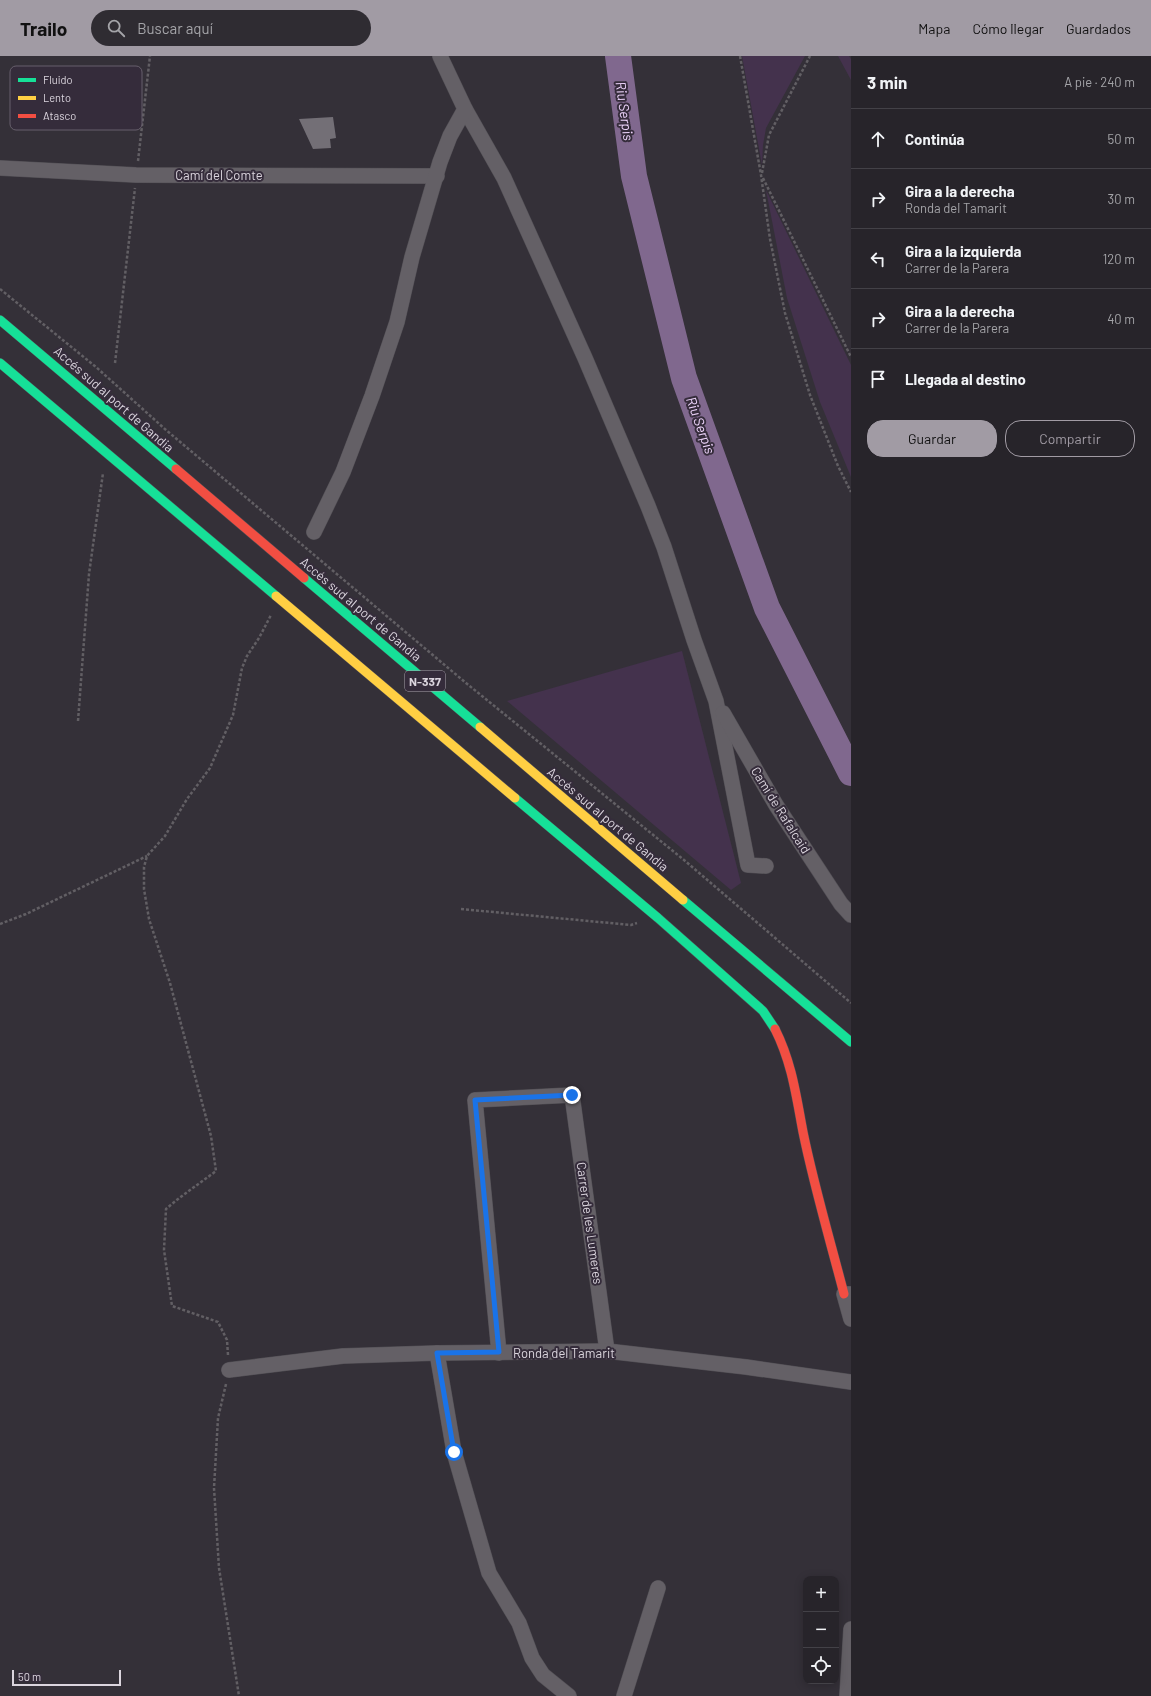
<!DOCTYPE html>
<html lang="es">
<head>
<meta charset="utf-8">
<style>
  :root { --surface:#27242a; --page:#2f2c32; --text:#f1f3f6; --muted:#a4a4a8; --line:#434147; --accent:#a19ba4 }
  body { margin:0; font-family:Barlow,sans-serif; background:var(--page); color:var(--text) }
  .controls { position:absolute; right:12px; bottom:12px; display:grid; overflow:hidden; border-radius:8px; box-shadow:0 2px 10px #0003 }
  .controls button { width:36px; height:36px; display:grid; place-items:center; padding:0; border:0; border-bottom:1px solid var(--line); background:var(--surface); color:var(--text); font:20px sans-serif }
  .scale { position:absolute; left:12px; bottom:10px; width:109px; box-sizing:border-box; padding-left:4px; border:2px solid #dbd5de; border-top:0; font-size:11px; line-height:14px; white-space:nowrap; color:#dbd5de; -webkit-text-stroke:3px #352c3b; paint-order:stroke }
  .stop { position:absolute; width:12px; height:12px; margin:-9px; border:3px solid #1a73e8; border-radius:50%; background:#fff }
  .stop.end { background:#1a73e8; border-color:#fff; box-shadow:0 1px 4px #0008 }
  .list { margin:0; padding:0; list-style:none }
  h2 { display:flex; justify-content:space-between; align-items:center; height:52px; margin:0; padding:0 16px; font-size:17px }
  h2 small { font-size:13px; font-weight:400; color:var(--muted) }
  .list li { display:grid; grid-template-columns:26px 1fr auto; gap:12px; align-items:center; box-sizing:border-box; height:60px; padding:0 16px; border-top:1px solid var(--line) }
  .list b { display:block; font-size:15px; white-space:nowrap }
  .list p { margin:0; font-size:13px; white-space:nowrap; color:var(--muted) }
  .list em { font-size:13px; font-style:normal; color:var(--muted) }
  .actions { display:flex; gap:8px; padding:12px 16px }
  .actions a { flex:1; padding:9px 0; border:1px solid var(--accent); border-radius:16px; text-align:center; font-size:14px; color:var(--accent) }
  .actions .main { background:var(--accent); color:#111 }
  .icon { flex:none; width:22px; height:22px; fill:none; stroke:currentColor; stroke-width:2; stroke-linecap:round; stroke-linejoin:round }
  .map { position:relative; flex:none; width:851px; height:1640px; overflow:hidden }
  header { display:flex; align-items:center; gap:24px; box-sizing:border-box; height:56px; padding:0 20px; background:var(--accent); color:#111 }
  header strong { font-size:19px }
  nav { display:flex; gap:22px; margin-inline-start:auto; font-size:14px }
  .search { width:280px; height:36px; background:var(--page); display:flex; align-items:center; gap:10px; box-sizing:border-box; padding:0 14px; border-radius:22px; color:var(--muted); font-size:15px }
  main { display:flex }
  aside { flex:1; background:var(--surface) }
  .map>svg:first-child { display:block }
</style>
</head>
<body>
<header>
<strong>Trailo</strong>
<div class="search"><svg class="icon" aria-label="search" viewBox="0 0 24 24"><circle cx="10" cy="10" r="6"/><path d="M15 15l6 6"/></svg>Buscar aquí</div>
<nav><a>Mapa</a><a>Cómo llegar</a><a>Guardados</a></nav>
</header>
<main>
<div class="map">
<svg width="851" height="1640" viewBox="0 0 851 1640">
  <rect width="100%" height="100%" fill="#343038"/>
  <g fill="#44324d">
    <path d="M 742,0 L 805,0 L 766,72 L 763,89 L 762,109 Z"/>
    <path d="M 838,0 L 849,0 L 851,3 L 851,24 Z"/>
    <path d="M 766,134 L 851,309 L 851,421 L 820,346 L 787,242 Z"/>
    <path d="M 682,595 L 741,827 L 731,834 L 507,645 Z"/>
  </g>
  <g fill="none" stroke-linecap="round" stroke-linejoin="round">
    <path stroke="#80688e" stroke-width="26" d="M 618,0 L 634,120 L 684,322 L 767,552 L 851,717"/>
  </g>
  <path fill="#736f76" d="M 333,61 L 336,82 L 330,83 L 331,92 L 313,93 L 299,63 Z"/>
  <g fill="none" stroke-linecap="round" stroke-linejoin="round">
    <defs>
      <g id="street">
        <path d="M 465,53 L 504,122 L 585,302 L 648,450 L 664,491 L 694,584 L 716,645 L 748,809 L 766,810"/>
        <path d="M 0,112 L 136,119 L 437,120"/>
        <path d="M 314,476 L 343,416 L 372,340 L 397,266 L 412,201 L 440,106 L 450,80 L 465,53 L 440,0"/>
        <path d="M 723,657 L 776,749 L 841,848 L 851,859"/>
        <path d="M 851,1238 L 844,1238 L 851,1263"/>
        <path d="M 437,1297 L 454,1396 L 489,1517 L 519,1567 L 532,1602 L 543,1619 L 569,1640"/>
        <path d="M 499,1297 L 475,1044 L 572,1039 L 607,1295"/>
        <path d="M 229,1314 L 343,1300 L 437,1297 L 607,1295 L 746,1311 L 851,1326"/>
        <path d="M 624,1640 L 658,1532"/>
        <path d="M 847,1640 L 851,1573"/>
      </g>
      <g id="fast">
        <path d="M 0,264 L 176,413"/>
        <path d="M 0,307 L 276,540"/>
        <path d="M 304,522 L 480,671"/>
        <path d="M 515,742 L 658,862 L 763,955 L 775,973"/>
        <path d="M 683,844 L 851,986"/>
      </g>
      <g id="slow">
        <path d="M 276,540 L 515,742"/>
        <path d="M 480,671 L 683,844"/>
      </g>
      <g id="jam">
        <path d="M 176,413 L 304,522"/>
        <path d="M 775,973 C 792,1007 796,1039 803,1076 C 814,1130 830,1184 844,1238"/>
      </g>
    </defs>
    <use href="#street" stroke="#514e54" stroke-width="16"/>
    <use href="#fast" stroke="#514e54" stroke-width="10"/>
    <use href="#slow" stroke="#514e54" stroke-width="10"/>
    <use href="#jam" stroke="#514e54" stroke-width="10"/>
    <g stroke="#625f64" stroke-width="2.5" stroke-dasharray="3 2" stroke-linecap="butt">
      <path d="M 740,0 L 761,119 L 770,183 L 785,257 L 810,339 L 838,410 L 851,436"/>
      <path d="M 138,105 L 150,0"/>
      <path d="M 762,117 L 769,79 L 810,0"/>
      <path d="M 763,122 L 851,301"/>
      <path d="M 0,233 L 96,311 L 166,374 L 466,627 L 684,804 L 851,947"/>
      <path d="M 115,307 L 135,132"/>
      <path d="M 78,665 L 89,518 L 103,417"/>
      <path d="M 461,853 L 631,869 L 637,867"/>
      <path d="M 0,868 L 26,858 L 147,800"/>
      <path d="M 228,1299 L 227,1284 L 218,1266 L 172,1250 L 164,1194 L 166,1153 C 182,1139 199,1128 216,1115 L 211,1080 L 170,927 L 149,863 L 144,833 L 144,811 L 147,800 L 165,780 L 187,743 L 210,712 L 233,659 L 242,612 L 247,600 L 259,582 L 271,559"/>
      <path d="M 226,1328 L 218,1362 L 214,1432 L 219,1512 L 239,1640"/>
    </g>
    <use href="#street" stroke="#646066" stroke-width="15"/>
    <use href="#fast" stroke="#16e098" stroke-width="9"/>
    <use href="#slow" stroke="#ffcf43" stroke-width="9"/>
    <use href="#jam" stroke="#f24e42" stroke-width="9"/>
  </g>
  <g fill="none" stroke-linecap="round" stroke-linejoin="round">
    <path stroke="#1a73e8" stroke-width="5" d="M 454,1396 L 437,1297 L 499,1296 L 475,1044 L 572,1039"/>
  </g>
  <g text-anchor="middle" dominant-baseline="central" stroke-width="4" stroke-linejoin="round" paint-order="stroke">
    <rect fill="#352c3b" stroke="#a9a2ad" stroke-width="1" x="405" y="615" width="40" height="20" rx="3"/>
    <g font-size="12" font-weight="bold" fill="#dbd5de">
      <text x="425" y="625">N-337</text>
    </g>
    <g font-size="13" fill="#dbd5de" stroke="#352c3b">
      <text x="219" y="119">Camí del Comte</text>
      <text transform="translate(114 343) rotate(41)">Accés sud al port de Gandia</text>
      <text transform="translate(361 553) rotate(40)">Accés sud al port de Gandia</text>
      <text transform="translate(781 754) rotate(58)">Camí de Rafalcaid</text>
      <text transform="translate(608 763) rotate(40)">Accés sud al port de Gandia</text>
      <text transform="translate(590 1167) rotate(82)">Carrer de les Lumeres</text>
      <text x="564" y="1297">Ronda del Tamarit</text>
    </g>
    <g font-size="14" font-style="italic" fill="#eed5fc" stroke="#352c3b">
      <text transform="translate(625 55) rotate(82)">Riu Serpis</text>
      <text transform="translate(701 369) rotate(70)">Riu Serpis</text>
    </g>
  </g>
  <rect x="10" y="10" width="132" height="64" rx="6" fill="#352c3b" stroke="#675f6c" stroke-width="1"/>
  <rect x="18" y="22" width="18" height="4" fill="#16e098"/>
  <rect x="18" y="40" width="18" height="4" fill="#ffcf43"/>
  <rect x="18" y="58" width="18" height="4" fill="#f24e42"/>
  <g font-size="11" fill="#dbd5de">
    <text x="43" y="28">Fluido</text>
    <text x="43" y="46">Lento</text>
    <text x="43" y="64">Atasco</text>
  </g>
</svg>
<div class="controls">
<button>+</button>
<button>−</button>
<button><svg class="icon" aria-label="locate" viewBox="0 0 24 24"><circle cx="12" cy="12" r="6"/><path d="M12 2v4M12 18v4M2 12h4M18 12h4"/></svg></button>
</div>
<div class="scale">50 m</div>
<div class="stop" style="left:454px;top:1396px"></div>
<div class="stop end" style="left:572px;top:1039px"></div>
</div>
<aside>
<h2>3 min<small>A pie · 240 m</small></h2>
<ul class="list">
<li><svg class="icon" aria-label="ahead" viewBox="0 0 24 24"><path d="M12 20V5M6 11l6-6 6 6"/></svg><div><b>Continúa</b></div><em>50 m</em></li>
<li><svg class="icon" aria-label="right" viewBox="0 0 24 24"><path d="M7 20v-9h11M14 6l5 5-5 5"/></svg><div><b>Gira a la derecha</b><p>Ronda del Tamarit</p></div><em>30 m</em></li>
<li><svg class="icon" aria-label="left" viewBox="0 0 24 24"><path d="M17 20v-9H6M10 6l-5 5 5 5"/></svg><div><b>Gira a la izquierda</b><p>Carrer de la Parera</p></div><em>120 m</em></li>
<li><svg class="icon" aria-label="right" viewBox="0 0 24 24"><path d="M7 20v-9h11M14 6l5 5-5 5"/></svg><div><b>Gira a la derecha</b><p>Carrer de la Parera</p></div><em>40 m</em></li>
<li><svg class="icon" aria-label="arrive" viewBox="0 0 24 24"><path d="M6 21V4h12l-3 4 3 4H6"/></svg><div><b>Llegada al destino</b></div></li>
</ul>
<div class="actions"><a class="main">Guardar</a><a>Compartir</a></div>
</aside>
</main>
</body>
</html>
